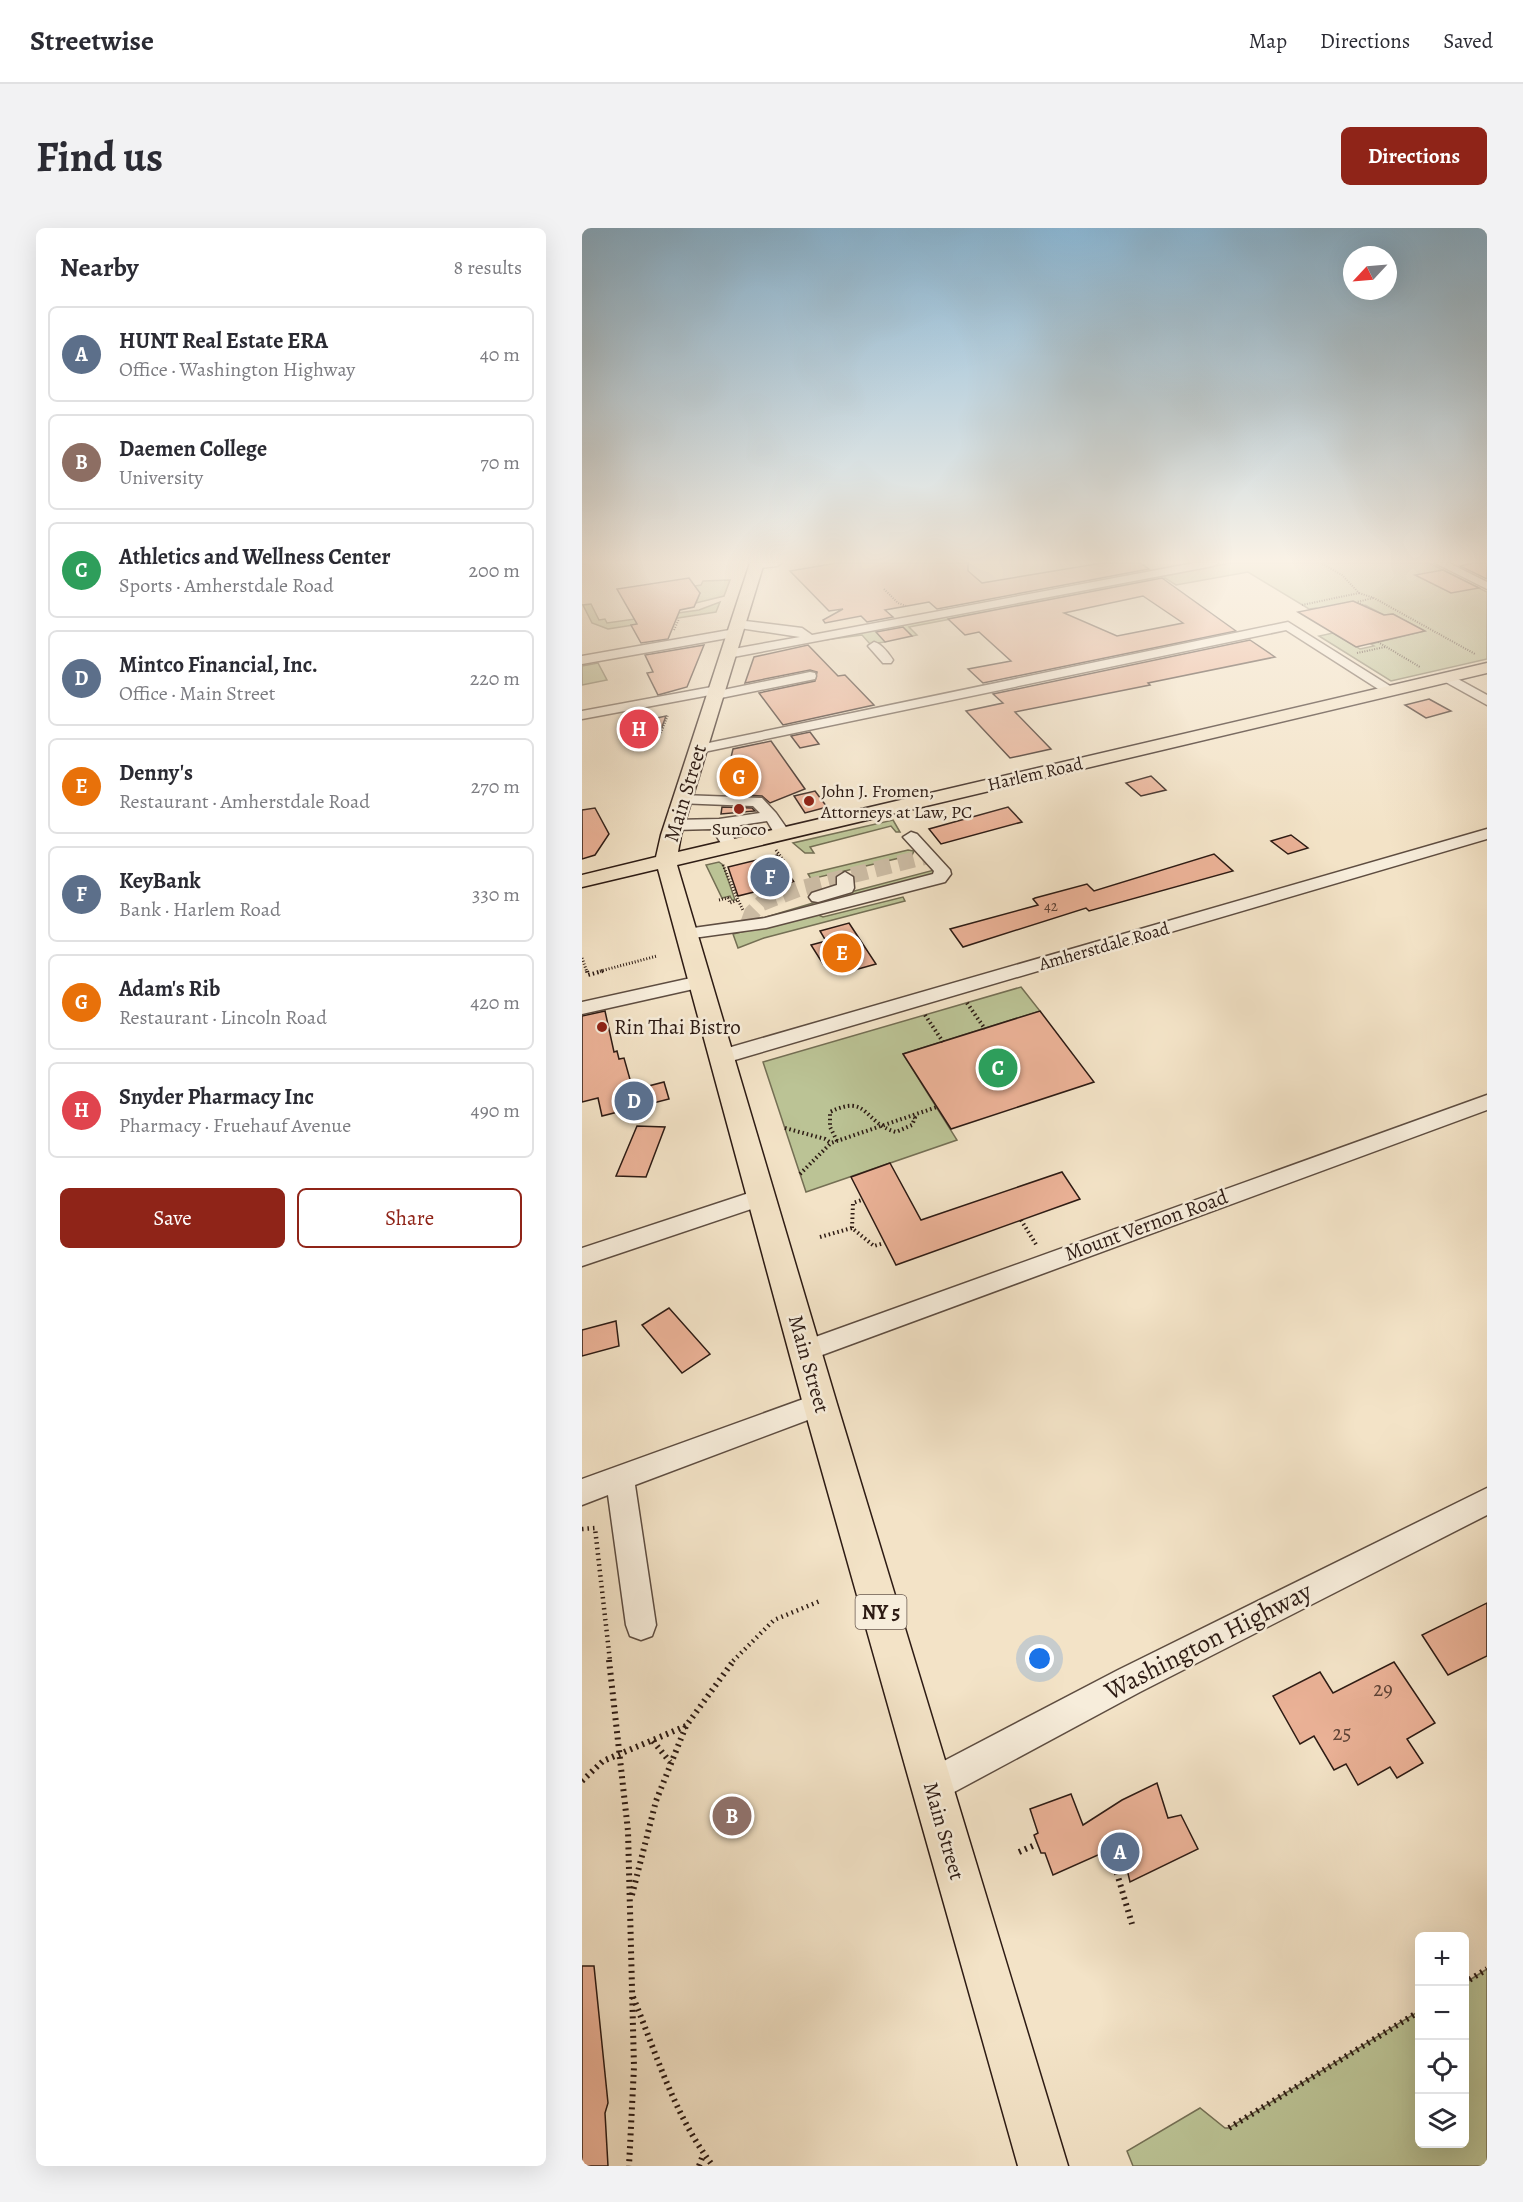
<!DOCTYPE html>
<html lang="en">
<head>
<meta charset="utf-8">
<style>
  :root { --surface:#fff; --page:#f2f2f3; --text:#2b2b33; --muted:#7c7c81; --line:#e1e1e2; --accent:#8f2418 }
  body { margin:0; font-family:Alegreya,serif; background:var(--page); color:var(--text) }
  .controls { position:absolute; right:18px; bottom:18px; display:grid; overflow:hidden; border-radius:9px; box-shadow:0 6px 24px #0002 }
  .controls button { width:54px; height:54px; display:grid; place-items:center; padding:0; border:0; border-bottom:2px solid var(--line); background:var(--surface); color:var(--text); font:30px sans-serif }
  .compass { position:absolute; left:761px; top:18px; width:54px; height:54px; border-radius:50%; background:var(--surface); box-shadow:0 6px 24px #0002; rotate:244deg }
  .you { position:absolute; left:458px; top:1431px; width:21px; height:21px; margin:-15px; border:4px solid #fff; border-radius:50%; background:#1a73e8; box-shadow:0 0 0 9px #1a73e833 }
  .badge { display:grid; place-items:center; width:39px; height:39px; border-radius:50%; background:var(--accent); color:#fff; font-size:20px; font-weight:700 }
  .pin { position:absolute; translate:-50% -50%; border:3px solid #fff; box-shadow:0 2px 6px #0006 }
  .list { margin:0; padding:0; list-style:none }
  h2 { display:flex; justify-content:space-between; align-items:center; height:78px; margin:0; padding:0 24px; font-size:26px }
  h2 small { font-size:20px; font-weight:400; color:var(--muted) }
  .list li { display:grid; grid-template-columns:39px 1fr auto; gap:18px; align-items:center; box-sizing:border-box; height:96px; margin:0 12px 12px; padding:0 12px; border:2px solid var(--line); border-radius:9px }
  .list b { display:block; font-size:22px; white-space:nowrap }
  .list p { margin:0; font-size:20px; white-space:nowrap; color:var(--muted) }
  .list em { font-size:20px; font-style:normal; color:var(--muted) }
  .actions { display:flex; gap:12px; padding:18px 24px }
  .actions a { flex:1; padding:14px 0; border:2px solid var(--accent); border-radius:9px; text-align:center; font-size:21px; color:var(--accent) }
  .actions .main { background:var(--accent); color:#fff }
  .icon { flex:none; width:33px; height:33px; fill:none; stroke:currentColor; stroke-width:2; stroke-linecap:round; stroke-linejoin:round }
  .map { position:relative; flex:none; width:905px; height:1938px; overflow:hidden; border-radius:9px }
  header { display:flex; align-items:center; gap:36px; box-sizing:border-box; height:84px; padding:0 30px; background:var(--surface); border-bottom:2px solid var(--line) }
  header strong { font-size:28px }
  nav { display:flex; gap:33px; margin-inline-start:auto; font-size:21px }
  .intro { display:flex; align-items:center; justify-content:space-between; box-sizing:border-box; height:144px; padding:0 36px }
  h1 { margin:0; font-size:42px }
  .button { padding:15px 27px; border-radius:9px; background:var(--accent); color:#fff; font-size:21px; font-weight:700 }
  main { display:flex; gap:36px; padding:0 36px }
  aside { flex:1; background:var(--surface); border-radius:9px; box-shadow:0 6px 24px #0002 }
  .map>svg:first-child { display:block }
</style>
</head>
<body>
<header>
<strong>Streetwise</strong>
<nav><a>Map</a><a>Directions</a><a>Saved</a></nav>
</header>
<div class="intro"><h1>Find us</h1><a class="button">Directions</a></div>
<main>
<aside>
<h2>Nearby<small>8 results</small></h2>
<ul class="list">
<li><span class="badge" style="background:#5c6f8a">A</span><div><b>HUNT Real Estate ERA</b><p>Office · Washington Highway</p></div><em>40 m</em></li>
<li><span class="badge" style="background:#8d6e63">B</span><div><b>Daemen College</b><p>University</p></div><em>70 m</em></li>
<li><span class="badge" style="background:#2e9e5b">C</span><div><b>Athletics and Wellness Center</b><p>Sports · Amherstdale Road</p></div><em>200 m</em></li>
<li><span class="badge" style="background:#5c6f8a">D</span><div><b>Mintco Financial, Inc.</b><p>Office · Main Street</p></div><em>220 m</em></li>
<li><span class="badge" style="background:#e8710a">E</span><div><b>Denny's</b><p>Restaurant · Amherstdale Road</p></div><em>270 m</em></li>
<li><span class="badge" style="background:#5c6f8a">F</span><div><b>KeyBank</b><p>Bank · Harlem Road</p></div><em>330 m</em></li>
<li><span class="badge" style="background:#e8710a">G</span><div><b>Adam's Rib</b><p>Restaurant · Lincoln Road</p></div><em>420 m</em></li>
<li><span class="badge" style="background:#e0444e">H</span><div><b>Snyder Pharmacy Inc</b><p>Pharmacy · Fruehauf Avenue</p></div><em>490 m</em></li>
</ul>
<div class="actions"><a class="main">Save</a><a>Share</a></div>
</aside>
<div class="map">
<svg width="905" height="1938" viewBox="0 0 905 1938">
  <rect width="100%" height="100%" fill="#f3e3c7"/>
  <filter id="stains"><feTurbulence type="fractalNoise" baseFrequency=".00333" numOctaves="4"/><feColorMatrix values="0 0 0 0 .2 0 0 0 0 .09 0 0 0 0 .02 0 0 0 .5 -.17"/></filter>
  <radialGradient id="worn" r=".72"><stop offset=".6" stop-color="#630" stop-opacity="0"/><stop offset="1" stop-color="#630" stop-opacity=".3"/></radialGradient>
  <g fill="#bbc395" stroke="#746f54" stroke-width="1.5">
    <path d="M 648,335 L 847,335 L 905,364 L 905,431 L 809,453 L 737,408 L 751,405 L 778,421 L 792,418 L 789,416 L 842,403 L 811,386 L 802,387 L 783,377 L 743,385 L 734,380 L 727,381 L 666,344 L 594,357 L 583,350 L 327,399 L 335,407 L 330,408 L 324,403 L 303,414 L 288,416 L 280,407 L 235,413 Z"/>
    <path d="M 148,352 L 142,368 L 114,375 L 118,365 L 70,365 L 119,357 L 121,353 Z"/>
    <path d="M 138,374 L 134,384 L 26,401 L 10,395 L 1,377 L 9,376 L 17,392 L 23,391 L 25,395 L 117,382 Z"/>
    <path d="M 16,435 L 25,452 L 0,457 L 0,438 Z"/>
    <path d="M 311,592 L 318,604 L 314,604 L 309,598 L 228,619 L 232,625 L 223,625 L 211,615 Z"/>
    <path d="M 326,622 L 332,623 L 330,627 L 229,651 L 226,646 Z"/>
    <path d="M 137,634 L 141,637 L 153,672 L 150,672 L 148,668 L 140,670 L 124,637 Z"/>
    <path d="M 352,642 L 355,647 L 182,692 L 181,690 L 261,666 Z"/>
    <path d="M 321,669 L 323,673 L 182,710 L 156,720 L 151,706 L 234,686 L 241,689 Z"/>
    <path d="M 439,759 L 458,783 L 321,826 L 375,912 L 224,964 L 181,834 Z"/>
    <path d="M 905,1741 L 905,1938 L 551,1938 L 545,1923 L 618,1880 L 643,1900 L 647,1900 L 837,1783 L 838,1916 L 882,1916 L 883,1755 Z"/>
  </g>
  <g fill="#ebb297" stroke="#2d1b14" stroke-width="1.5" fill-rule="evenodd">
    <path d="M 255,335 L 386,335 L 386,343 L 400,355 L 520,335 L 558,335 L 567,341 L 355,381 L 347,374 L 303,382 L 311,389 L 285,394 L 279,388 L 243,395 L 241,392 L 261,381 L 247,383 L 208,343 Z"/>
    <path d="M 892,335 L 905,335 L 905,351 L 878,338 Z"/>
    <path d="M 861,342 L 897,360 L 869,365 L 833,347 Z"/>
    <path d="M 107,350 L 118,365 L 112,379 L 98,382 L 86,411 L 59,415 L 49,397 L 55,396 L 35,361 Z"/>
    <path d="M 580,350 L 654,403 L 401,455 L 386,441 L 429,433 L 397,404 L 383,407 L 366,391 ZM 561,368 L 601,395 L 535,408 L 482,385 Z"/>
    <path d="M 771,373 L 802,387 L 811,386 L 843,403 L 774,419 L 716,384 Z"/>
    <path d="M 321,399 L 330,408 L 303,414 L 294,404 Z"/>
    <path d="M 668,412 L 693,429 L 566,455 L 568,457 L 433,484 L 469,521 L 428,530 L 384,483 L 421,475 L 411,466 Z"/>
    <path d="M 122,417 L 105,459 L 76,467 L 65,445 L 71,444 L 63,427 Z"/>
    <path d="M 226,417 L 256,448 L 263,447 L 292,477 L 201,497 L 177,465 L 233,453 L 235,444 L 228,442 L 163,455 L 172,429 Z"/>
    <path d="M 847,471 L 869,483 L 844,490 L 823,477 Z"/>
    <path d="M 84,488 L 77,507 L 44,514 L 37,498 Z"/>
    <path d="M 228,504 L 237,516 L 218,520 L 209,508 Z"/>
    <path d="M 189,513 L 223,561 L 188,575 L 180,568 L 144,566 L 145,562 L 141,563 L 151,521 Z"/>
    <path d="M 569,548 L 584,562 L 559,568 L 544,555 Z"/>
    <path d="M 233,563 L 245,579 L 223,585 L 212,568 Z"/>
    <path d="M 140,579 L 170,580 L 173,583 L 139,586 Z"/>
    <path d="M 426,579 L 440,594 L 359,616 L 347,601 Z"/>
    <path d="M 13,580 L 27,606 L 13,627 L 0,631 L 0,582 Z"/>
    <path d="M 709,607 L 726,620 L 706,626 L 689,613 Z"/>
    <path d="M 632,626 L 651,643 L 507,683 L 504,680 L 381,719 L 368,701 L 456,677 L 451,671 L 453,670 L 505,656 L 512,663 Z"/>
    <path d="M 195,627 L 212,654 L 156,668 L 146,639 Z"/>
    <path d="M 267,695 L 294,736 L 262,745 L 254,733 L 241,736 L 229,717 L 244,713 L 238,703 Z"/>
    <path d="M 23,783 L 32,824 L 35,823 L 37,831 L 42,830 L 51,862 L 82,854 L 87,871 L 20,888 L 16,870 L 0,874 L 0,788 Z"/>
    <path d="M 458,783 L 512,854 L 369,901 L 321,826 Z"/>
    <path d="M 55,898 L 83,899 L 64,949 L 34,948 Z"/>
    <path d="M 308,935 L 339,992 L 480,944 L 498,971 L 314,1037 L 269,949 Z"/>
    <path d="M 87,1080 L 128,1126 L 100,1145 L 60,1097 Z"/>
    <path d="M 34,1093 L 37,1118 L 0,1128 L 0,1102 Z"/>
    <path d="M 905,1375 L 905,1428 L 866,1447 L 840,1407 Z"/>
    <path d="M 812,1434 L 853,1495 L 825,1511 L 841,1535 L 815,1550 L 808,1539 L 776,1557 L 764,1536 L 752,1542 L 732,1508 L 718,1516 L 691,1468 L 738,1444 L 751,1465 Z"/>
    <path d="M 575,1555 L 586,1590 L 599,1587 L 616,1621 L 548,1654 L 544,1637 L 518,1626 L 471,1647 L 463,1625 L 459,1625 L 452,1607 L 456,1605 L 448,1581 L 489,1566 L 501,1597 L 540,1572 Z"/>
    <path d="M 0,1738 L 12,1738 L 26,1875 L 23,1885 L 26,1938 L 0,1938 Z"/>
  </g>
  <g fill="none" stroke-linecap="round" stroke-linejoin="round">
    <path stroke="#cbbba3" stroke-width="16" stroke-dasharray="16 8" stroke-linecap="butt" d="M 166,696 L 170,685 L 180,675 L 216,661 L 346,628"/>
    <defs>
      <g id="minor">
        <path d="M 176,335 L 200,335 L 195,338 L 170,341 L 170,337 Z"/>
        <path d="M 612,335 L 636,335 L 631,338 L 146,430 L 140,426 L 146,422 L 218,409 L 151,399 L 151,393 L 155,392 L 220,400 L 230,407 Z"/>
        <path d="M 853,335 L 867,335 L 905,354 L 905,361 Z"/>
        <path d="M 706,394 L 816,463 L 809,467 L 804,466 L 704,402 L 117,525 L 110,521 L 117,517 Z"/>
        <path d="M 153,401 L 157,402 L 157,408 L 0,436 L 0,428 Z"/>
        <path d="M 292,414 C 300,416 307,426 311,432 L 309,435 L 301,435 L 286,418 Z"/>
        <path d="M 228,444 L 233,445 L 234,448 L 233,451 L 134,471 L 128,467 L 0,491 L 0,483 L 135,458 L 141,462 Z"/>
        <path d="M 865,445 L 905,467 L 905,477 L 860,452 L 859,449 Z"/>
        <path d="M 100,567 L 180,570 L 194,585 L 208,605 L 200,610 L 194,608 L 185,593 L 145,599 L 156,617 L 148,622 L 142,620 L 130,601 L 92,602 L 84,597 L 92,592 L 137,591 L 178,585 L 171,578 L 95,575 L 92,572 L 95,569 Z"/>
        <path d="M 905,601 L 905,611 L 146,834 L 139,836 L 132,834 L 129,829 L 132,824 Z"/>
        <path d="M 329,604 L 335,606 L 368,642 L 369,646 L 363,654 L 184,700 L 104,711 L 98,710 L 95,706 L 98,702 L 104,701 L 183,690 L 351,646 L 352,643 L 321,609 Z"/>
        <path d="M 263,644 L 271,649 L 272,660 L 270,664 L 236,674 L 230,673 L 227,669 L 230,665 L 255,657 L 255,649 Z"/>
        <path d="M 118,748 L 125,750 L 127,754 L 125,758 L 0,786 L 0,774 Z"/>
        <path d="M 905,867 L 905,882 L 232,1130 L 223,1134 L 214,1130 L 210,1123 L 214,1116 Z"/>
        <path d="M 179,961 L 187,963 L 190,969 L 187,975 L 0,1038 L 0,1020 Z"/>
        <path d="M 238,1165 L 247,1168 L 251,1176 L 247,1184 L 53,1257 L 74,1397 L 70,1408 L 59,1412 L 48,1408 L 44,1397 L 26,1267 L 0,1277 L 0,1251 Z"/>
        <path d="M 905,1260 L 905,1287 L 558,1464 L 361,1570 L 349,1575 L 337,1570 L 332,1558 L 337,1546 L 536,1442 Z"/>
      </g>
      <path id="major" d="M 168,335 L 182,335 L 99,607 L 96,624 L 905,435 L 905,445 L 95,637 L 255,1176 L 486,1938 L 436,1938 L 221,1176 L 76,641 L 0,659 L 0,647 L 74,629 L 79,607 Z"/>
    </defs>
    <use href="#minor" stroke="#5e4d41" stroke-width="3"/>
    <use href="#major" stroke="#2d1b14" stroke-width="3"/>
    <g stroke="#2d1b14" stroke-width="2" stroke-dasharray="1 1.5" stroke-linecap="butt">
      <path d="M 302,361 L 316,375 L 324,378"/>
      <path d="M 777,365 L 792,370 L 893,426"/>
      <path d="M 720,377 L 777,365 L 760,347 L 739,335"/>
      <path d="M 781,377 L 775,374 L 791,370"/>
      <path d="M 92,402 L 97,391"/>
      <path d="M 796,414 L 838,439"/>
      <path d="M 775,425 L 803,419"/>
      <path d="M 79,505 L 86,487"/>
    </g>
    <g stroke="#2d1b14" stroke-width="3" stroke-dasharray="1 2" stroke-linecap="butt">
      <path d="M 194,622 L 208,642"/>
      <path d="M 141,637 L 156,672"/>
      <path d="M 137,672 L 146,670 L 148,675 L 156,672 L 161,682"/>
      <path d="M 0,730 L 5,744"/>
      <path d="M 15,744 L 75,728"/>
    </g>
    <g stroke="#2d1b14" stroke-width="4" stroke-dasharray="1.5 3" stroke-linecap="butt">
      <path d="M 5,743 L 6,747 L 21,743"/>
      <path d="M 385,775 L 403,801"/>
      <path d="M 343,787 L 361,814"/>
      <path d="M 203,900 L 243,911 L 249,915"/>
      <path d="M 255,913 L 248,899 L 248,884 C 287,865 281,895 314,904 L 330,897 L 333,890 L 330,887"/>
      <path d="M 218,946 L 249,915 L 355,879"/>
      <path d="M 439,992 L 455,1018"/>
      <path d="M 270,1000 L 271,975 L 280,972"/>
      <path d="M 238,1009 L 270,1000 L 292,1018 L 302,1015"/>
    </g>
    <g stroke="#2d1b14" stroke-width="4.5" stroke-dasharray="1.5 4" stroke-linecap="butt">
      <path d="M 0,1301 L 13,1300 L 28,1433"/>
      <path d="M 151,1433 L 192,1392 L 238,1373"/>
    </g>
    <g stroke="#2d1b14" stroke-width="6" stroke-dasharray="2 4.5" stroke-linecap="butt">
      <path d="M 27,1432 L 46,1603 L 52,1839 L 47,1938"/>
      <path d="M 71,1513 L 88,1534"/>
      <path d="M 0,1553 L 21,1533 L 104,1498"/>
      <path d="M 437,1624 L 455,1616"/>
      <path d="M 531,1632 L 550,1696"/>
      <path d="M 50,1667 L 74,1573 L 104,1498 L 152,1432"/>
      <path d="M 882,1755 L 905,1741"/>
      <path d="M 51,1769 C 75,1827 92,1887 131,1938"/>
      <path d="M 647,1900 L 838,1783"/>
      <path d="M 117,1938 L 121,1927"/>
    </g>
    <use href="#minor" fill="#f7eddb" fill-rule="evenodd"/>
    <use href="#major" fill="#f3e3c7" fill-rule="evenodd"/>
  </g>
  <linearGradient id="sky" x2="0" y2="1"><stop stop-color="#8ab8d7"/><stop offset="0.55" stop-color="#faf2e6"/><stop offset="1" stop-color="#faf2e6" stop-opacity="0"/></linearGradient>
  <rect width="905" height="607" fill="url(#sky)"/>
  <g fill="#8f2418" stroke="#f7eddb" stroke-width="2">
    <circle cx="227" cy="573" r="6"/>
    <circle cx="157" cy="581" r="6"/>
    <circle cx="20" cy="799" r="6"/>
  </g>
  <g text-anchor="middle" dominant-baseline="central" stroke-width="5" stroke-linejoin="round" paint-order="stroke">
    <g font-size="15" fill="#5c4135">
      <text x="469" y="678">42</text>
    </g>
    <g font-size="18" fill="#2d1b14" stroke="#f7eddb">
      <text transform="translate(453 546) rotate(-13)">Harlem Road</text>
      <text transform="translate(522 718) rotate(-16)">Amherstdale Road</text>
    </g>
    <g font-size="18" fill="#2d1b14" stroke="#f7eddb" text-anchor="start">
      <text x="239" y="563">John J. Fromen,<tspan x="239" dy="21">Attorneys at Law, PC</tspan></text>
      <text x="157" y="601" text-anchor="middle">Sunoco</text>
    </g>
    <rect fill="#f7eddb" stroke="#6a5a50" stroke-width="1.5" x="273.5" y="1367" width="51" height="34" rx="4.5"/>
    <g font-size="20" font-weight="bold" fill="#2d1b14">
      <text x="299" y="1384">NY 5</text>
    </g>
    <g font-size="21" fill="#2d1b14" stroke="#f7eddb">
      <text transform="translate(103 565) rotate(-73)">Main Street</text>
      <text transform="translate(564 997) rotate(-20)">Mount Vernon Road</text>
      <text transform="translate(227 1136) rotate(74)">Main Street</text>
      <text transform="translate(362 1603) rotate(74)">Main Street</text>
    </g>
    <g font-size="21" fill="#2d1b14" stroke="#f7eddb" text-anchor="start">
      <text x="32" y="799">Rin Thai Bistro</text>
    </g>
    <g font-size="21" fill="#5c4135">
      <text x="801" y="1461">29</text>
      <text x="760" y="1505">25</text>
    </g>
    <g font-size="26" fill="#2d1b14" stroke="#f7eddb">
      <text transform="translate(626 1413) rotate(-27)">Washington Highway</text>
    </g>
  </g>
  <rect width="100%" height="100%" filter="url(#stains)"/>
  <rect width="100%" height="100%" fill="url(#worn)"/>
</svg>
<div class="controls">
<button>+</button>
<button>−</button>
<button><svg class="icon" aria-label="locate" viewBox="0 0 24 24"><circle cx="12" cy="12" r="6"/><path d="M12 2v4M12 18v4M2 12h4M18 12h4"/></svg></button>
<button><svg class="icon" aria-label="layers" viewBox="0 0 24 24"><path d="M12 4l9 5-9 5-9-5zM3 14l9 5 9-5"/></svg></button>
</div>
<svg class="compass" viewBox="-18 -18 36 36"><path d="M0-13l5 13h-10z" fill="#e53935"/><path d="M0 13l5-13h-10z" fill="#7c7c81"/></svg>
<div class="you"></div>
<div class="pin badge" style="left:538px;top:1624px;background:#5c6f8a">A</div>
<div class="pin badge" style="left:150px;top:1588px;background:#8d6e63">B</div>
<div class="pin badge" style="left:416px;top:840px;background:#2e9e5b">C</div>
<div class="pin badge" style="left:52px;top:873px;background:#5c6f8a">D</div>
<div class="pin badge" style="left:260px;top:725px;background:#e8710a">E</div>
<div class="pin badge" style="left:188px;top:649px;background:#5c6f8a">F</div>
<div class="pin badge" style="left:157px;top:549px;background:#e8710a">G</div>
<div class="pin badge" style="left:57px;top:501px;background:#e0444e">H</div>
</div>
</main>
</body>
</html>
